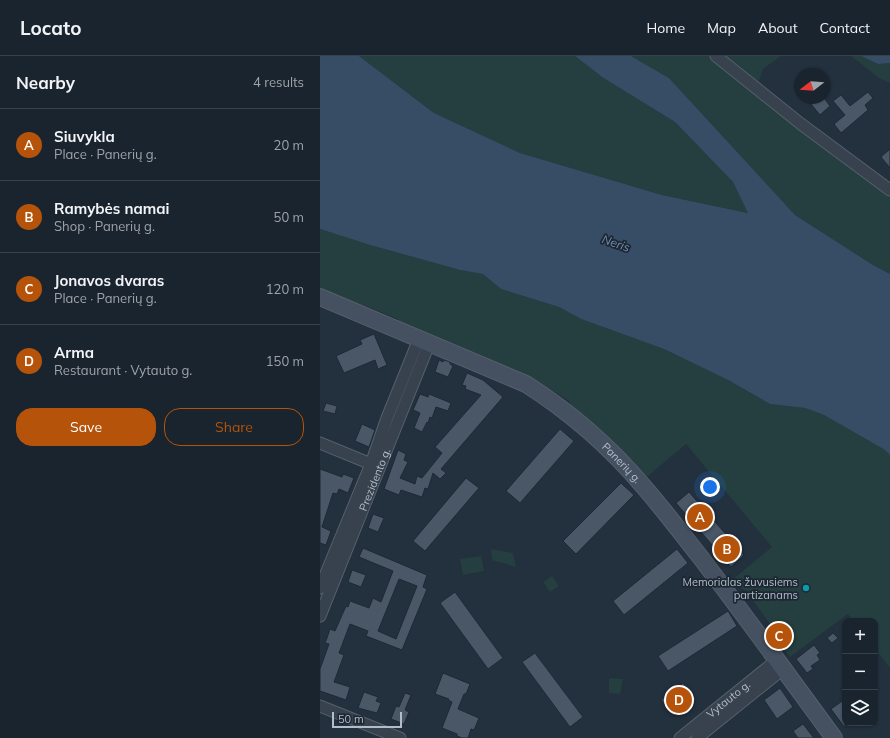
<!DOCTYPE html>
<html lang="en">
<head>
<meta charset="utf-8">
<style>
  :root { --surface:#1a242e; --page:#232c36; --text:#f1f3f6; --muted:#9fa4aa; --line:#38414a; --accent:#b45309 }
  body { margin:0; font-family:Mulish,sans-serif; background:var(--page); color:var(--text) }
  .controls { position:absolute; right:12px; bottom:12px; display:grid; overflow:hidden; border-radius:8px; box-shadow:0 1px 3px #0004 }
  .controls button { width:36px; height:36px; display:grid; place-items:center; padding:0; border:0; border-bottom:1px solid var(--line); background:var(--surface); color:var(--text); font:20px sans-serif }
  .compass { position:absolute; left:474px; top:12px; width:36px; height:36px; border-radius:50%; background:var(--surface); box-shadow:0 1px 3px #0004; rotate:253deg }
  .scale { position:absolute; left:12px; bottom:10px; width:70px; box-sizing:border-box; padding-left:4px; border:2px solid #b3bdc9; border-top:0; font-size:11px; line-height:14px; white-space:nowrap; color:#b3bdc9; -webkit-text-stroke:3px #1c2733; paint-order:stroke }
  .you { position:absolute; left:390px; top:431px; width:14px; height:14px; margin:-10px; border:3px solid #fff; border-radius:50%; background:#1a73e8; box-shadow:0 0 0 6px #1a73e833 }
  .badge { display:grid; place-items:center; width:26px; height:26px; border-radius:50%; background:var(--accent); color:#fff; font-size:13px; font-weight:700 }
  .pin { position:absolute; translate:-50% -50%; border:2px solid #fff; box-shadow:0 1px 4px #0006 }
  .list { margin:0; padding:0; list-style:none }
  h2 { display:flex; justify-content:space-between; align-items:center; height:52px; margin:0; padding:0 16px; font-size:17px }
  h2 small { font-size:13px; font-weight:400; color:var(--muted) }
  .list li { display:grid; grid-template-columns:26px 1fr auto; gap:12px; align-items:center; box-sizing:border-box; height:72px; padding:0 16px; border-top:1px solid var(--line) }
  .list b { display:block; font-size:15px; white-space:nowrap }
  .list p { margin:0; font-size:13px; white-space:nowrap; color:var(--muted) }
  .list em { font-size:13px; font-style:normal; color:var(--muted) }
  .actions { display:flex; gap:8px; padding:12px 16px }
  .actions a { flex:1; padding:9px 0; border:1px solid var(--accent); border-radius:16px; text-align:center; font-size:14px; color:var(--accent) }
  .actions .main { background:var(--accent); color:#fff }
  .icon { flex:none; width:22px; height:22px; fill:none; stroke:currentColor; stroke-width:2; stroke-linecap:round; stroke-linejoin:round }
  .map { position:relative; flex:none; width:570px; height:682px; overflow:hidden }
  header { display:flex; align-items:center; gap:24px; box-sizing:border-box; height:56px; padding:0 20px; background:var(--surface); border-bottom:1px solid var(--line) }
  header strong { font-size:19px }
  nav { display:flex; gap:22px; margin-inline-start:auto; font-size:14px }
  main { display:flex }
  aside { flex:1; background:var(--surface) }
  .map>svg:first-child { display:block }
</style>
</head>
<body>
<header>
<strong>Locato</strong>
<nav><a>Home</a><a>Map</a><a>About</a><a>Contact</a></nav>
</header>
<main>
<aside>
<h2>Nearby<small>4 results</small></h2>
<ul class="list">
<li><span class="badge">A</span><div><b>Siuvykla</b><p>Place · Panerių g.</p></div><em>20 m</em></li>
<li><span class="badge">B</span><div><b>Ramybės namai</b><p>Shop · Panerių g.</p></div><em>50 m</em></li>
<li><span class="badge">C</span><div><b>Jonavos dvaras</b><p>Place · Panerių g.</p></div><em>120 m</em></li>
<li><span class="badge">D</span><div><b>Arma</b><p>Restaurant · Vytauto g.</p></div><em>150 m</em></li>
</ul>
<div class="actions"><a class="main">Save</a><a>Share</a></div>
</aside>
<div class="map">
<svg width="570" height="682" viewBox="0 0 570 682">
  <rect width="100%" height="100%" fill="#23303e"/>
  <g fill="#253e3f">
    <path d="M 39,0 L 255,0 L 282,21 L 355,66 L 413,126 L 429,157 L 342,139 L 200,97 L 114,57 Z"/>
    <path d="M 311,0 L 461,0 L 443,13 L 435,36 L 470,66 L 570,139 L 570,218 L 553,209 L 475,159 L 349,22 Z"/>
    <path d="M 531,0 L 541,0 L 558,8 L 570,7 L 570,27 L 559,22 Z"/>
    <path d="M 0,173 L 50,189 L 140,214 L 163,218 L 181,233 L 239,251 L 261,263 L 344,293 L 408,324 L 450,348 L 485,352 L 504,359 L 565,394 L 570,399 L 570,612 L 555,593 L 555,565 L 533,565 L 528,558 L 470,601 L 457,584 L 455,575 L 426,535 L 418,530 L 413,523 L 452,491 L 366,388 L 327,421 L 250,349 L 249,345 L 211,321 L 207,321 L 79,268 L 78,263 L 43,249 L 38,251 L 14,241 L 12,237 L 0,232 Z"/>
    <path d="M 171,493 L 193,497 L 196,511 L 172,504 Z"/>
    <path d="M 161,500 L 164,515 L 143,519 L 140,503 Z"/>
    <path d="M 232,520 L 239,530 L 230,536 L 223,526 Z"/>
    <path d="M 289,622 L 303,623 L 300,638 L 289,637 Z"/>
  </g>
  <g fill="#364d65">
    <path d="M 0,0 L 39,0 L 114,57 L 200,97 L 342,139 L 428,157 L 413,126 L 355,66 L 282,21 L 255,0 L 311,0 L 349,22 L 475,159 L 553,209 L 570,218 L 570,399 L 565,394 L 504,359 L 485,352 L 450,348 L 408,324 L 344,293 L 261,263 L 239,251 L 181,233 L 163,218 L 140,214 L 50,189 L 0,173 Z"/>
    <path d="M 541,0 L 570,0 L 570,7 L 558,8 Z"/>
  </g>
  <g fill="#495767" stroke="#1e2935" fill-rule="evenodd">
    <path d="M 548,36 L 553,42 L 545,49 L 548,54 L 521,77 L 514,68 L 525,59 L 513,45 L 521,39 L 530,50 Z"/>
    <path d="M 486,42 L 504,42 L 510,50 L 500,59 Z"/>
    <path d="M 570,93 L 570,112 L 561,101 Z"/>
    <path d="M 54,278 L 67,309 L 58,313 L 55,304 L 24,317 L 16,300 L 42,288 L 40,284 Z"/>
    <path d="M 119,304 L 123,306 L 124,304 L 130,306 L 130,308 L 133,310 L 128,321 L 115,316 Z"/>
    <path d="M 147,317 L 163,324 L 183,341 L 121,413 L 126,417 L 120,423 L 113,417 L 108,433 L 105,432 L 102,441 L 81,434 L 79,439 L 64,433 L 78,394 L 86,398 L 84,404 L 88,406 L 80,422 L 95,428 L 97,420 L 102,422 L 122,397 L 115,391 L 161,339 L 145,333 L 146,330 L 142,329 Z"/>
    <path d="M 100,338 L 108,341 L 109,338 L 131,347 L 128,355 L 116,351 L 112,362 L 110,361 L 108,367 L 107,366 L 102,376 L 94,372 L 100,357 L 93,354 Z"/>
    <path d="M 6,347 L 17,350 L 15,358 L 3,355 Z"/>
    <path d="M 42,368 L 55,374 L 49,391 L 35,385 Z"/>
    <path d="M 240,373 L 254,385 L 200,447 L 186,435 Z"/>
    <path d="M 0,413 L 22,421 L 23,418 L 34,422 L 28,437 L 19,433 L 17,438 L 13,437 L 2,471 L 11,475 L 6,489 L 0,487 Z"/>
    <path d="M 146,422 L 159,432 L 105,495 L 93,485 Z"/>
    <path d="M 301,427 L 314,439 L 256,498 L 243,485 Z"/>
    <path d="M 369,436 L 424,499 L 411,511 L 356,447 Z"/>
    <path d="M 53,458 L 64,462 L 58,476 L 48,472 Z"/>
    <path d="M 43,492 L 107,519 L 103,531 L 107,533 L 82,594 L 46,580 L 48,575 L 30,568 L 19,597 L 24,599 L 14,626 L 30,631 L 26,644 L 0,635 L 0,613 L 9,588 L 5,587 L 7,582 L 10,573 L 15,575 L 26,550 L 28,551 L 30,545 L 49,552 L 53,542 L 61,546 L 73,515 L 39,501 ZM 79,523 L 97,530 L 76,583 L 58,575 Z"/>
    <path d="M 357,493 L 368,507 L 304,559 L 293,545 Z"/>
    <path d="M 32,514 L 46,519 L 41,531 L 28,526 Z"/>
    <path d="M 135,536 L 183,602 L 168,613 L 120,547 Z"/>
    <path d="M 408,555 L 417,570 L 348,615 L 338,600 Z"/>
    <path d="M 513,577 L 518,582 L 512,587 L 507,582 Z"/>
    <path d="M 494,589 L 500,597 L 497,599 L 500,604 L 491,610 L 493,613 L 487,617 L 476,603 Z"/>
    <path d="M 215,597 L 263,661 L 250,671 L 202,606 Z"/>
    <path d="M 123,617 L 150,628 L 146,638 L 144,638 L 138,653 L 159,662 L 154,674 L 151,673 L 148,682 L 142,682 L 137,680 L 137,678 L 122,672 L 132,646 L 128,644 L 129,643 L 115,638 Z"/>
    <path d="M 363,627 L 376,643 L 354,660 L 341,644 Z"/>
    <path d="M 460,632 L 473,651 L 457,663 L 444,644 Z"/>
    <path d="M 44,636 L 58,641 L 56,645 L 61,647 L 57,657 L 38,652 Z"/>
    <path d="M 85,637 L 91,639 L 85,654 L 89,656 L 84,668 L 71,663 L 76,650 L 79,651 Z"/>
    <path d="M 525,643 L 525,672 L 511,653 Z"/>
    <path d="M 483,668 L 490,677 L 494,682 L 478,682 L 473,675 Z"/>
  </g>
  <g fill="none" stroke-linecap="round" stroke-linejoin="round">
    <defs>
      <g id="street">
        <path d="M 396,0 L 481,68 L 570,134"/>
        <path d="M 0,387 L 56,410"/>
        <path d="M 0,532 L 51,408 L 67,362 L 99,283"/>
        <path id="s1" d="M 0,560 L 109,288"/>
        <path d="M 0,650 L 80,682"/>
        <path id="s2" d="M 360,682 L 457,604"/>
        <path d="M 377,682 L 463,613"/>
      </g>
      <g id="secondary">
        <path id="s3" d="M 0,241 L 206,328 C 250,356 290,391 324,431 C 344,454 362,478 381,502 C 426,561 470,622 514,682"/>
      </g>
    </defs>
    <use href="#street" stroke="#55606c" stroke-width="13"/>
    <use href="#secondary" stroke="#55606c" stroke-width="18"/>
    <use href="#street" stroke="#37424e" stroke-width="11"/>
    <use href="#secondary" stroke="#455161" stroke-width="16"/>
  </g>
  <circle fill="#0f9aa8" stroke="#1c2733" stroke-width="1.5" cx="486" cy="532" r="4"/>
  <g text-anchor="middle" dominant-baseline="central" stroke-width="3.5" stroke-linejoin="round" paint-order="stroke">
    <g font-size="11" fill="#b3bdc9" stroke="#1c2733">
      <text stroke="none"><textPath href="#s3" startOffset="348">Panerių g.</textPath></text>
      <text stroke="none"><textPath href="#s1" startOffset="147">Prezidento g.</textPath></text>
      <text stroke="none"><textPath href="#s2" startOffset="62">Vytauto g.</textPath></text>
    </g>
    <g font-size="11" fill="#b3bdc9" stroke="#1c2733" text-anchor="end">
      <text x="478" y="526">Memorialas žuvusiems<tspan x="478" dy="13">partizanams</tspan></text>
    </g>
    <g font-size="12" font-style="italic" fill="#728fad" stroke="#1c2733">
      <text transform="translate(296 187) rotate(19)">Neris</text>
    </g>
  </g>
</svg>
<div class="controls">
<button>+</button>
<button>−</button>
<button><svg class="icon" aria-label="layers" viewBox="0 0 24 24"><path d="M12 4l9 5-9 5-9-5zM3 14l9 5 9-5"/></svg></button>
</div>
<svg class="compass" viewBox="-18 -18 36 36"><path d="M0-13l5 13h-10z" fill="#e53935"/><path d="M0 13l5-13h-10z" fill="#9fa4aa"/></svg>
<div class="scale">50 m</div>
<div class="you"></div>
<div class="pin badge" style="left:380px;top:461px">A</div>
<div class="pin badge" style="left:407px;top:493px">B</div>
<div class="pin badge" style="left:459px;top:580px">C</div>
<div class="pin badge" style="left:359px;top:644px">D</div>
</div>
</main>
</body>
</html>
